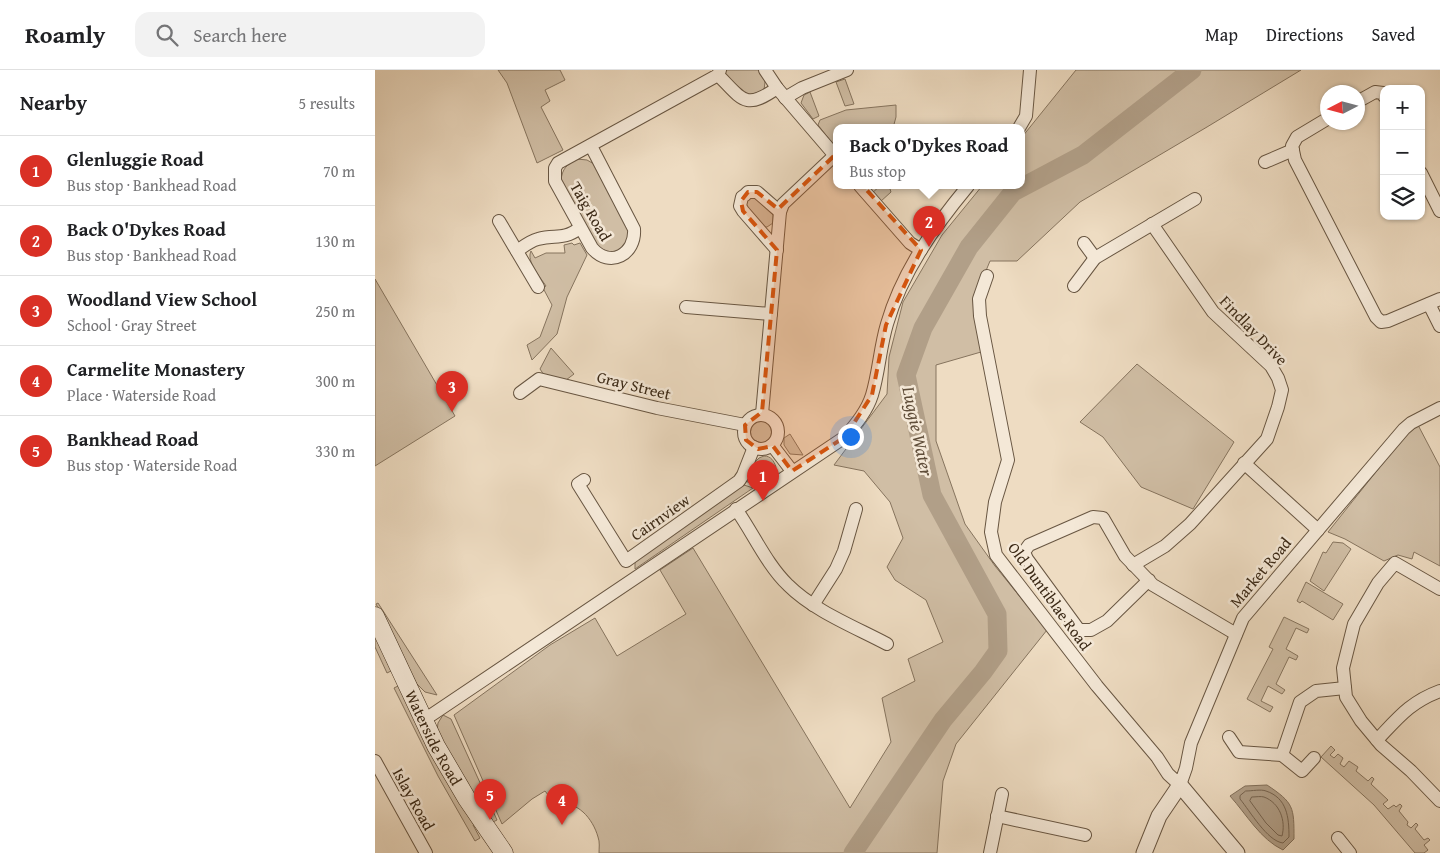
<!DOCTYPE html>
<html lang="en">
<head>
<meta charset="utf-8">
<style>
  :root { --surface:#fff; --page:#f2f2f2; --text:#202124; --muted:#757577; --line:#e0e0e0; --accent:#d93025 }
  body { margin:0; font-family:"Gentium Book Plus",serif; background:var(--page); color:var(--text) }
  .controls { position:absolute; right:15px; top:15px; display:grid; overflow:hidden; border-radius:10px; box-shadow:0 1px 4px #0004 }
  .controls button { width:45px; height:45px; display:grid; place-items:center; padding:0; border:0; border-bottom:1px solid var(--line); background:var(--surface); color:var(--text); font:25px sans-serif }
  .compass { position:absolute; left:945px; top:15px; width:45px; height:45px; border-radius:50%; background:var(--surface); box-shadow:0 1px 4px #0004; rotate:264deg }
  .you { position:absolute; left:475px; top:366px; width:18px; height:18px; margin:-12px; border:4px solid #fff; border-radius:50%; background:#1a73e8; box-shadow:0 0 0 8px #1a73e833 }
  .badge { display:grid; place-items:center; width:32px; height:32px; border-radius:50%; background:var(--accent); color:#fff; font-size:16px; font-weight:700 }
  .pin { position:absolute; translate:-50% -41px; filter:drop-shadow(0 1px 2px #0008) }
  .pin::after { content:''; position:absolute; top:26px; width:18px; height:15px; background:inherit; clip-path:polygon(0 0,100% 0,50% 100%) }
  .popup { position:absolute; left:458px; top:54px; width:192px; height:65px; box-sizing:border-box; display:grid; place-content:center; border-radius:10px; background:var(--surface); filter:drop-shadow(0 1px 4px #0005); font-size:16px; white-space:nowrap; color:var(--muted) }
  .popup b { font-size:19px; color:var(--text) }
  .popup::after { content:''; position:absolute; left:50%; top:100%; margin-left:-10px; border:10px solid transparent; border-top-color:var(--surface) }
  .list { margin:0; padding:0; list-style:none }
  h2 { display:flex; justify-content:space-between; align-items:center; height:65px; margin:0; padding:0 20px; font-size:21px }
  h2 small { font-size:16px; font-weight:400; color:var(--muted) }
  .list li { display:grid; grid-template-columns:32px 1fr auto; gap:15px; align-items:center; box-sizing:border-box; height:70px; padding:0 20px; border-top:1px solid var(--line) }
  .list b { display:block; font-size:19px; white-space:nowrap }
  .list p { margin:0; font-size:16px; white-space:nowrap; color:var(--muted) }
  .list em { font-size:16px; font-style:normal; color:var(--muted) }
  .icon { flex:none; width:28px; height:28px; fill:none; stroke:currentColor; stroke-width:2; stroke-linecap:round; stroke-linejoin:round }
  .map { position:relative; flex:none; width:1065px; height:783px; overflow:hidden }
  header { display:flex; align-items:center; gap:30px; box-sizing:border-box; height:70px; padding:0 25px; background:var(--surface); border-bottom:1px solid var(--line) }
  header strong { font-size:24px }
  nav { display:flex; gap:28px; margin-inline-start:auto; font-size:18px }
  .search { width:350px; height:45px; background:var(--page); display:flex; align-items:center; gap:12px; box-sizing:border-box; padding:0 18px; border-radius:15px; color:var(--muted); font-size:19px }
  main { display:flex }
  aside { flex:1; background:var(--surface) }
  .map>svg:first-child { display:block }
</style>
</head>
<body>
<header>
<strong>Roamly</strong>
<div class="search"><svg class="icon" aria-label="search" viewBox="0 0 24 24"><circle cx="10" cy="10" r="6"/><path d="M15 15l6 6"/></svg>Search here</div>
<nav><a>Map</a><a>Directions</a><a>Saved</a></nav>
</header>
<main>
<aside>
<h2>Nearby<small>5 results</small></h2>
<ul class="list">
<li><span class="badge">1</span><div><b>Glenluggie Road</b><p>Bus stop · Bankhead Road</p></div><em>70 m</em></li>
<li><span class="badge">2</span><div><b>Back O'Dykes Road</b><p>Bus stop · Bankhead Road</p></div><em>130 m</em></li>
<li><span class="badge">3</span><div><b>Woodland View School</b><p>School · Gray Street</p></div><em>250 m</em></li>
<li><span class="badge">4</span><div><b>Carmelite Monastery</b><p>Place · Waterside Road</p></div><em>300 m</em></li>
<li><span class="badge">5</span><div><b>Bankhead Road</b><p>Bus stop · Waterside Road</p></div><em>330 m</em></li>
</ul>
</aside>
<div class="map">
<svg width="1065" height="783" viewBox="0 0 1065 783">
  <rect width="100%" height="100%" fill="#eedcc2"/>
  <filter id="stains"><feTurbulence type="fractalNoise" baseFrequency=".004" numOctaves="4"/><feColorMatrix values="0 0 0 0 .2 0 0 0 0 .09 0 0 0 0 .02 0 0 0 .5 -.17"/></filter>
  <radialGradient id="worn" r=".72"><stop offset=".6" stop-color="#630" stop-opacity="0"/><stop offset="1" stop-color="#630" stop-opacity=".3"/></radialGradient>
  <g fill="#d0bea5" stroke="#86745e">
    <path d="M 123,0 L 185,0 L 190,10 L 170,20 L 175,31 L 166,37 L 188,80 L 162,93 L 132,13 Z"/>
    <path d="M 349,0 L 386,0 L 390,12 L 389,20 L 373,26 L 351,6 Z"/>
    <path d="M 701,0 L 926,0 L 832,57 L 705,132 L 642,191 L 615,191 L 603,220 L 606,282 L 561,295 L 561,371 L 590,454 L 620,496 L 672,560 L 581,674 L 568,711 L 562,783 L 224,783 C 224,778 225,772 223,767 C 218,749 202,729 181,735 L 170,721 L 157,729 L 127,754 L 79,645 L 175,575 L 220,548 L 242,586 L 311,544 L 285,500 L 318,478 L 475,738 L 516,672 L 507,628 L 540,611 L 533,589 L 568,572 L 551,530 L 520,510 L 512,497 L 528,468 L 515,432 L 489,401 L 459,395 L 512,324 L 514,287 L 528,232 L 567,165 L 607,116 L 646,116 L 647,67 Z"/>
    <path d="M 470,9 L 479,34 L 470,36 L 461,12 Z"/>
    <path d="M 435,22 L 444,46 L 438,49 L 426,33 L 429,25 Z"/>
    <path d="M 521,35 L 521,47 L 518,58 L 462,58 L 461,78 L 443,55 L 445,50 L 471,40 Z"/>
    <path d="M 202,89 L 212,90 L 219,94 L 253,154 L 254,170 L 240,183 L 222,178 L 186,111 C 187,98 192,95 202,89 Z"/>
    <path d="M 505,116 L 514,116 L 516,122 L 505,132 L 497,123 Z"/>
    <path d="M 379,127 L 398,145 L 398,153 L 392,157 L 389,157 C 381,149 368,142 372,129 Z"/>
    <path d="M 197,173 L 199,175 L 205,173 L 212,185 L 192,227 L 182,264 L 157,290 L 152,275 L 165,267 L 177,235 L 168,218 L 171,216 C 165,207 151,191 156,181 L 160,188 L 171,183 L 190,183 L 189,175 Z"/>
    <path d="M 0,209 L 80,346 L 0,396 Z"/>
    <path d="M 176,278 L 199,304 L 191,310 L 169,305 L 165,299 Z"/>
    <path d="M 762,294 L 859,372 L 818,439 L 766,417 L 728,367 L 705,352 Z"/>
    <circle cx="385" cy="362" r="12"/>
    <path d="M 1043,355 L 1065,397 L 1065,496 L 1039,482 L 1037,489 L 1023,485 L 1009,491 L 970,469 L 953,462 L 1028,368 Z"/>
    <path d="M 415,364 L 428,385 L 415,384 L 409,375 L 409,368 Z"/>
    <path d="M 389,386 C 396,386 399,391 401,397 L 397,405 L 382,415 L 370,411 L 378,391 L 380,392 L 384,388 Z"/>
    <path d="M 366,414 L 378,418 L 260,499 L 260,490 Z"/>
    <path d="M 958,472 L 968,473 L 976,479 L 949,521 L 935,511 L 948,482 L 951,483 Z"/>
    <path d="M 931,512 L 968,534 L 958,550 L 927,531 L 925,533 L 922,531 Z"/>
    <path d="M 3,533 L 62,625 L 50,622 L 41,613 L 1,534 Z"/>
    <path d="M 909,547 L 934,559 L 932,563 L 921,558 L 911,579 L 923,586 L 921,590 L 914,587 L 901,614 L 910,620 L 907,624 L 893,616 L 886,631 L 898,637 L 895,642 L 872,629 L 898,579 L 894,577 Z"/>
    <path d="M 0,562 L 18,600 L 12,603 L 0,577 Z"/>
    <path d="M 25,615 L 100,754 L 98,755 L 105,768 L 100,771 L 63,706 L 19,618 Z"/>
    <path d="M 68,645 L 76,649 L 122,750 L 118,752 L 113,742 L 110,744 L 62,661 L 63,653 Z"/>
    <path d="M 956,676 L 960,680 L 955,685 L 959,688 L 963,684 L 968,688 L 965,694 L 969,697 L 974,691 L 983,697 L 981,701 L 993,711 L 997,707 L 999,709 L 996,714 L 1013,730 L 1008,734 L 1013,739 L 1019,735 L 1021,737 L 1025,734 L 1027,736 L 1024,741 L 1033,752 L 1032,755 L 1036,758 L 1041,753 L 1043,755 L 1040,759 L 1049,770 L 1053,768 L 1055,770 L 1049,775 L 1053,780 L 1049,783 L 1040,783 L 999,735 L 946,687 Z"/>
  </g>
  <path fill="#b19f88" stroke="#82705b" d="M 892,715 C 919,733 919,737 919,769 L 908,780 C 885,769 872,745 855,726 L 870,716 Z"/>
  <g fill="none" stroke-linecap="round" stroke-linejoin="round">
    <g stroke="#766450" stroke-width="1">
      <path d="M 871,721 C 877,721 886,719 891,721 C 912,728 914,747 914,767 L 908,773 C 892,771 875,741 865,729 L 865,726 Z"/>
      <path d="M 877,727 C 881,727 886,726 889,727 C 905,733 911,751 907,766 L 903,765 L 891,753 L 875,731 Z"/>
    </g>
    <path stroke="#b19f88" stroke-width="19" d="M 478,783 L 568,650 L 608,602 L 623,581 L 622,544 L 557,425 L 531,305 L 548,258 L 594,177 L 638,122 L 708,85 L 817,0"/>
    <defs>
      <g id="minor">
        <path d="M 390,0 L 402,18 L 462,88"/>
        <path d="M 343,5 C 367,29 370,41 402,18"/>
        <path d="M 410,28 L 427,18 L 472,0"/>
        <path d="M 982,32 L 1000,22 L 1008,23 L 1009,26"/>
        <path d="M 952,49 L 922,67 L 917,76 L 920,90 L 1001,247 L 1006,252 L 1013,251 L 1065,229"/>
        <path d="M 644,58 L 651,46 L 655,0"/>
        <path d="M 216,76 L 259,159 C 261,184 235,199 217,178 L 180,111 L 180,98 L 183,93 L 343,5 L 345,0"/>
        <path d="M 890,92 L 918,80"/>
        <path d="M 1046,103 L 1065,141"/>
        <path d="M 485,116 L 535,173 L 546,180"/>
        <path d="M 124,151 L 163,217"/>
        <path d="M 709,173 L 720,188"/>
        <path d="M 402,180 L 368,141 L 365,136 L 367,127 L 370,125 L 373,122 L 382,122 L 405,142"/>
        <path d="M 142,181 C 149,176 155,171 163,169 C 181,164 187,171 205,158"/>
        <path d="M 612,206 L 604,229 L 605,246 L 633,390 L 620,432 L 616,462 L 621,485 L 722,616 L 782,687 L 793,704 L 805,715 L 811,698 L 816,673 L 868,548 L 1029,359 L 1036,353 L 1065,338"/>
        <path d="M 699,216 L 720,188 L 820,129"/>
        <path d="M 1054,234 L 1065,256"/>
        <path d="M 311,237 L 396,244"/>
        <path d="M 145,323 L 164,309 L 282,338 L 370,355"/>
        <path d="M 387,344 L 405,142 L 408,134 L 460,85"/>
        <circle cx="386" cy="362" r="17"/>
        <path d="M 397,375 L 417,401"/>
        <path d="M 869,393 L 943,460"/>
        <path d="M 209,410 L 203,414 L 251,491 L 364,411 L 368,405 L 379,377"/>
        <path d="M 361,439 C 378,463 392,495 413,515 C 439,541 480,557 512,574"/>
        <path d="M 758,495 L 790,476 L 815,454 L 892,369 L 903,337 L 907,320 L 903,308 L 896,296 L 838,242 L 777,154"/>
        <path d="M 774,510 L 732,551 L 716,560 L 704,560 L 652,489 L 649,482 L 654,475 L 718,447 L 728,448 L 750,486 L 778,515 L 861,564"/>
        <path d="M 1065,519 L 1020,493 L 1003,513 L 979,554 L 968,598 L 971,627 L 986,651 L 1006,675 L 1036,701 L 1065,731"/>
        <path d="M 438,535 L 461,499 L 469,481 L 481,439"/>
        <path d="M 49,650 L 470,367 C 481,354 492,341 497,325 C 504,302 505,277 512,254 C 527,202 559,157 593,116"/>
        <path d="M 854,667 L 864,682 L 907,685 L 927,701 L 939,688"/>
        <path d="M 1002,670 C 1023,648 1035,632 1065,621"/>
        <path d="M 907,685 L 925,632 L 941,621 L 970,618"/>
        <path d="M 0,691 L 51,783"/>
        <path d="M 622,746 L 710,765"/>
        <path d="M 963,768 L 975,783"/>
        <path d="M 615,783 L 627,724"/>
      </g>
      <path id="tertiary" d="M 769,783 L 784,746 L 805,715 L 862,783"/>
      <g id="secondary">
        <path id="s1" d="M 0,546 L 61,676 L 92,729 L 129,783"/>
      </g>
    </defs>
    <use href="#minor" stroke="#685642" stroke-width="14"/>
    <use href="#tertiary" stroke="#685642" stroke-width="17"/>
    <use href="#secondary" stroke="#3c2a17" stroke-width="19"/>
    <use href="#minor" stroke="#f4e8d7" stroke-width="12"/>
    <use href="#tertiary" stroke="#f4e8d7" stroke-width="15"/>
    <use href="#secondary" stroke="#f4e8d7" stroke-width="18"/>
  </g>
  <path fill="#d7540d" fill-opacity="0.2" stroke="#d7540d" stroke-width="4" stroke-dasharray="10 6" stroke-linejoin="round" d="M 460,85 L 546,180 L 511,255 L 497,325 L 470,367 L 417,401 L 398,376 L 383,379 L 371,370 L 370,355 L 387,342 L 402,180 L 368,141 L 366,131 L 373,122 L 382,122 L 403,139 Z"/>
  <g text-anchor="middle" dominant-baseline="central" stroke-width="5" stroke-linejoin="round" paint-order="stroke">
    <g font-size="16" fill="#3c2a17" stroke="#f4e8d7">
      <text transform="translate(216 141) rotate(60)">Taig Road</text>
      <text transform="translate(879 260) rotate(46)">Findlay Drive</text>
      <text transform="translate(259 315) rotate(14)">Gray Street</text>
      <text transform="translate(285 447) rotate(-35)">Cairnview</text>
      <text transform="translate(885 502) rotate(-50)">Market Road</text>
      <text transform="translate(675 526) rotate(54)">Old Duntiblae Road</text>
      <text stroke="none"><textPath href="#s1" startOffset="135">Waterside Road</textPath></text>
      <text transform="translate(39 729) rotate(61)">Islay Road</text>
    </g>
    <g font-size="18" font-style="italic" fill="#5f4d39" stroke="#f4e8d7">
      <text transform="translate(543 361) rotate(78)">Luggie Water</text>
    </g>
  </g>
  <rect width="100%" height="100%" filter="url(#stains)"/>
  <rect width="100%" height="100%" fill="url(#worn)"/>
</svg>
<div class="controls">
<button>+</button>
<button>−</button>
<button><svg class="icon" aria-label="layers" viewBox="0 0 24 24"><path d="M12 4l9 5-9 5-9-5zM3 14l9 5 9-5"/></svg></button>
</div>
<svg class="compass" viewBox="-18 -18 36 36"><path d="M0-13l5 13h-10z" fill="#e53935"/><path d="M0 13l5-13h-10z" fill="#757577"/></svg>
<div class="you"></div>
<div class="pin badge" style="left:388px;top:431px">1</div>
<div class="pin badge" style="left:554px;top:177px">2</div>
<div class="popup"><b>Back O'Dykes Road</b>Bus stop</div>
<div class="pin badge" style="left:77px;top:342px">3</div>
<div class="pin badge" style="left:187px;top:755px">4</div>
<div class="pin badge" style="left:115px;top:750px">5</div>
</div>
</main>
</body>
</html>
